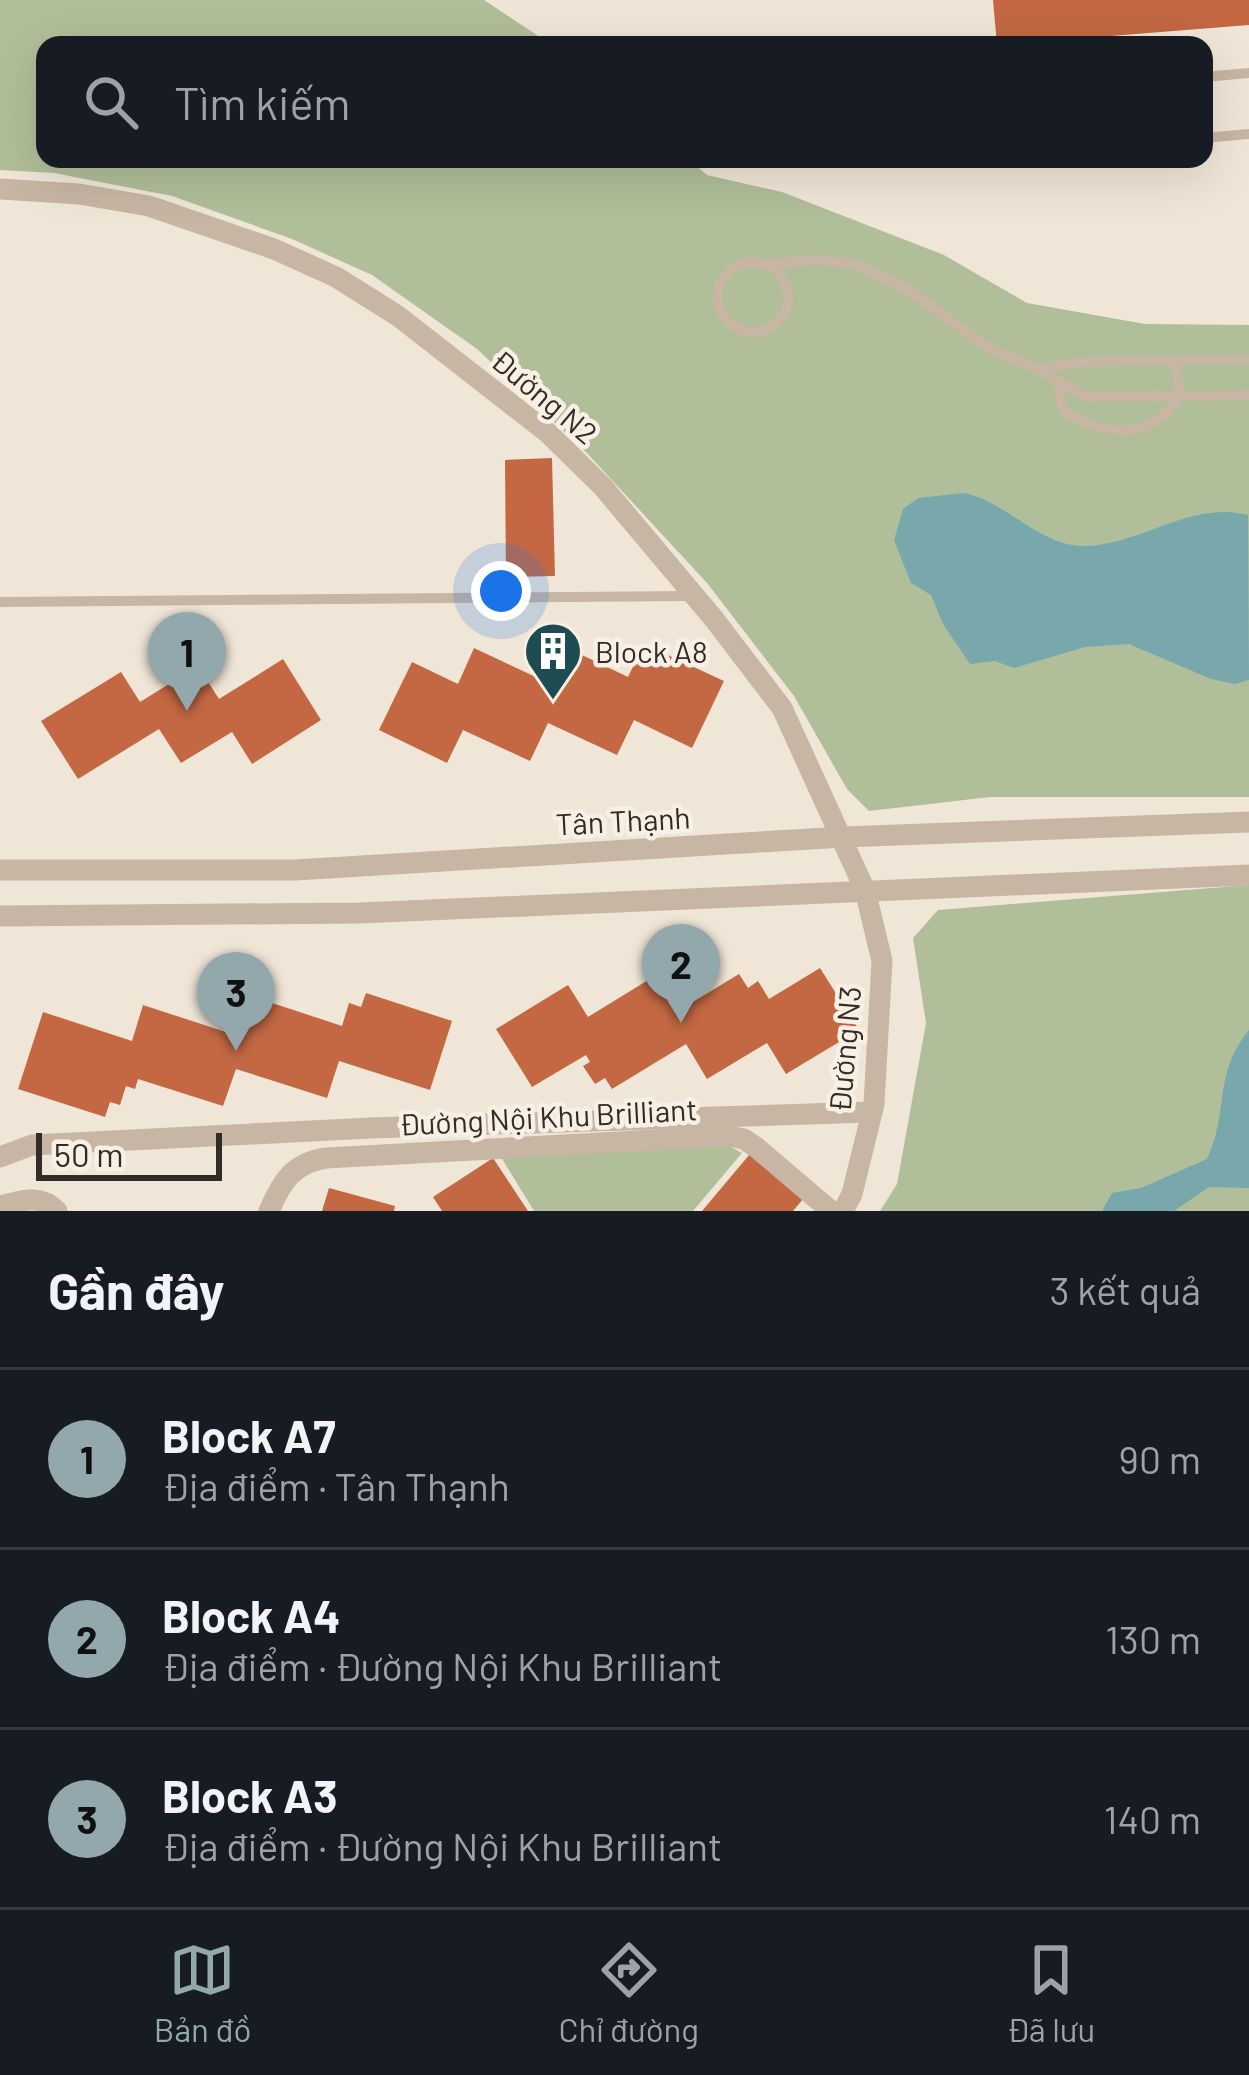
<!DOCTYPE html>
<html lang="vi">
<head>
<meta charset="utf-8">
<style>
  :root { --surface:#171b24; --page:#242831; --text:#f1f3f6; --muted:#9ea1a6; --line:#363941; --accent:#92a8ad }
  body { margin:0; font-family:Barlow,sans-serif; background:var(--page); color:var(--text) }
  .scale { position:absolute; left:36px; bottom:30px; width:186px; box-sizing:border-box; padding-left:12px; border:6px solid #332b26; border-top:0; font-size:33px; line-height:42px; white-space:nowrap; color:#332b26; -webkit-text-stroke:9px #f8f0e4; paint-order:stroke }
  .you { position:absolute; left:501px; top:591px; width:42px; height:42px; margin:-30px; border:9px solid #fff; border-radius:50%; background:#1a73e8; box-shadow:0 0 0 18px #1a73e833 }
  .badge { display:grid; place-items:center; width:78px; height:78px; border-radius:50%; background:var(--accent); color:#111; font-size:39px; font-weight:700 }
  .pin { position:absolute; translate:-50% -99px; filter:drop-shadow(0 3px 6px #0008) }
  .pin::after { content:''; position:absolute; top:63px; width:42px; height:36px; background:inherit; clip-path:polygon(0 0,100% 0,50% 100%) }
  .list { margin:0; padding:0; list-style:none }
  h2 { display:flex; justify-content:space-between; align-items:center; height:156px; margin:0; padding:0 48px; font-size:51px }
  h2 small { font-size:39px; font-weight:400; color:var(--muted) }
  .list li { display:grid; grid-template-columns:78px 1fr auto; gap:36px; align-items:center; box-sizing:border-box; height:180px; padding:0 48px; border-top:3px solid var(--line) }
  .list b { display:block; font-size:45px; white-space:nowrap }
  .list p { margin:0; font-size:39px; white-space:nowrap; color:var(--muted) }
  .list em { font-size:39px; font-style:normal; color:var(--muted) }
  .icon { flex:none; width:66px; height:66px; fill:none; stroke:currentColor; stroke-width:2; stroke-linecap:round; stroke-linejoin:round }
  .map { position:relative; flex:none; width:1249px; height:1211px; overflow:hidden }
  .search { position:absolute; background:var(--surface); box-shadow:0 12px 48px #0002; left:36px; right:36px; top:36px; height:132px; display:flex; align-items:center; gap:30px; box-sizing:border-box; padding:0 42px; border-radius:24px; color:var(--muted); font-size:45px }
  .sheet { height:696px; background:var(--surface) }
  nav { display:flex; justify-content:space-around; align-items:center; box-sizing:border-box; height:168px; border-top:3px solid var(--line); background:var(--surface); font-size:33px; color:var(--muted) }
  nav a { display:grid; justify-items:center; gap:6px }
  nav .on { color:var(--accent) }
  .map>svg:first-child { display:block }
</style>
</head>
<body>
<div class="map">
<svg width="1249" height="1211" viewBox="0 0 1249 1211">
  <rect width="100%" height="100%" fill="#f0e6d8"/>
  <g fill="#b0be99">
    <path d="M 0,0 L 484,0 L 552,45 L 45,45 L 45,159 L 688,159 L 707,175 L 782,192 L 944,255 L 1027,303 L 1145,324 L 1249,325 L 1249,797 L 990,797 L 869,811 L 847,789 L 794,696 L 707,583 L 584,450 L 477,349 L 372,275 L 292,239 L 172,196 L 54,173 L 0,170 Z"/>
    <path d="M 1249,885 L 1249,1211 L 880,1211 L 897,1184 L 926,1023 L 913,938 L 938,910 Z"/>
    <path d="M 729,1146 L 742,1153 L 693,1211 L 534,1211 L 501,1157 Z"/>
  </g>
  <g fill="#78a8ac">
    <path d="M 964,493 C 1006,501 1039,546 1083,546 C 1141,546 1189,500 1248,515 L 1249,680 L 1235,684 L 1211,679 L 1129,644 L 1085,647 L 1014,668 L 995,661 L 970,664 L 943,624 L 931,595 L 911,583 L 894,540 L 903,509 L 918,498 Z"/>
    <path d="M 1249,1030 L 1249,1188 L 1209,1187 L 1174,1211 L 1102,1211 L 1112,1193 L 1141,1188 L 1207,1159 C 1230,1110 1212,1076 1249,1030 Z"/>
  </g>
  <g fill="#c36843">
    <path d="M 993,0 L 1249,0 L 1249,25 L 997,45 Z"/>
    <path d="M 552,458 L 555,576 L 506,577 L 505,460 Z"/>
    <path d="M 559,644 L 628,677 L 644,644 L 724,681 L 692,748 L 634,720 L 617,755 L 548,723 L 530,761 L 463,730 L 447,763 L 379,730 L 412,662 L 458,684 L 474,648 L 542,680 Z"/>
    <path d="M 283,659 L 321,720 L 252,764 L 232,732 L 181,763 L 159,729 L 78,779 L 41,721 L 121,672 L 140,702 L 198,666 L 219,699 Z"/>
    <path d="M 820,968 L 859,1030 L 786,1074 L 767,1043 L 707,1079 L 686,1044 L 612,1089 L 605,1078 L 595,1084 L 583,1066 L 590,1062 L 586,1055 L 532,1087 L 496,1029 L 568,985 L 588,1017 L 653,977 L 675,1013 L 739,974 L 748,988 L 758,981 L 769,999 Z"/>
    <path d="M 366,993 L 452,1021 L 430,1090 L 339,1061 L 327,1098 L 236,1069 L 223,1106 L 138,1079 L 135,1089 L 126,1086 L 120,1105 L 110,1102 L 105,1117 L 18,1089 L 43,1012 L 132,1041 L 143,1005 L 235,1035 L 248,995 L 342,1026 L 349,1003 L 361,1007 Z"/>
    <path d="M 750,1154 L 803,1199 L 793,1211 L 702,1211 Z"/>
    <path d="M 493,1158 L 528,1211 L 442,1211 L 433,1197 Z"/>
    <path d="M 329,1188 L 395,1206 L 394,1211 L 322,1211 Z"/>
  </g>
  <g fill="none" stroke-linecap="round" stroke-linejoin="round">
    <g stroke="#c8b6a4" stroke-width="10">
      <path d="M 1204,77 L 1249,73"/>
      <path d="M 1204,138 L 1249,134"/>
      <circle cx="753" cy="297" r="35"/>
      <path d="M 765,264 L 818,260 L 856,264 L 907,289 L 989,348 L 1037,369 L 1086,397 L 1249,395"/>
      <path d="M 1037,369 L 1083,362 L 1249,359"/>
      <path d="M 1058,381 L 1063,411 C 1106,437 1151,441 1180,396 L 1175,361"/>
      <path d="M 0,602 L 690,596"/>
    </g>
    <g stroke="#c8b6a4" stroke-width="21">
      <path d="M 0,189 L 79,194 L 149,206 L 274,249 L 336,277 L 398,316 L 548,433 L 603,487 L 714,619 L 782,708 L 865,890 L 882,961 L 874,1104 L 852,1194 L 843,1211"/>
      <path d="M 0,870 L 295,870 L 843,837 L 1249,822"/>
      <path d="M 0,916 L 359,913 L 1249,875"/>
      <path d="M 0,1157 L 32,1145 L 371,1128 L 872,1112"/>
      <path d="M 0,1206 C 22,1201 40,1193 57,1211"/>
      <path d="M 269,1211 C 282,1181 293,1163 326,1158 L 729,1136 L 744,1139 L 757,1148 L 831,1211"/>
    </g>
  </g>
  <defs>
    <symbol id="building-pin" viewBox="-11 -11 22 30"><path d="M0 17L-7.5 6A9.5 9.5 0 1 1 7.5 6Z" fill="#1d4d53" stroke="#f8f0e4"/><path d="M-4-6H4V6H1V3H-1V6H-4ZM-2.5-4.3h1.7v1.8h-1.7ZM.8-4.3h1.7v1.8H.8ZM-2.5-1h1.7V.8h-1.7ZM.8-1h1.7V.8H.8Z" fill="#fff"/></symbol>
  </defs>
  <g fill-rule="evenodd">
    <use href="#building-pin" x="520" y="618" width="66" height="90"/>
  </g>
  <g text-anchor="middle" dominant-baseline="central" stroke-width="9" stroke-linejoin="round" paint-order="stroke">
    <g font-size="30" fill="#332b26" stroke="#f8f0e4">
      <text transform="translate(545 396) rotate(40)">Đường N2</text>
      <text transform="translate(623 820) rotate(-3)">Tân Thạnh</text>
      <text transform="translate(844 1049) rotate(-85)">Đường N3</text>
      <text transform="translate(548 1116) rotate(-3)">Đường Nội Khu Brilliant</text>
    </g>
    <g font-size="30" fill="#332b26" stroke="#f8f0e4" text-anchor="start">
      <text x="595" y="651">Block A8</text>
    </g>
  </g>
</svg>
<div class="scale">50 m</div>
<div class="you"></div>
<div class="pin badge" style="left:187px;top:711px">1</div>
<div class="pin badge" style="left:681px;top:1023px">2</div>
<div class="pin badge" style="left:236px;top:1051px">3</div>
<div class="search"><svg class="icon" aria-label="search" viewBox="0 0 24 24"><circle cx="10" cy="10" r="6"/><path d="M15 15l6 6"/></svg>Tìm kiếm</div>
</div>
<section class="sheet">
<h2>Gần đây<small>3 kết quả</small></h2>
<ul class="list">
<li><span class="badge">1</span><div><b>Block A7</b><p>Địa điểm · Tân Thạnh</p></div><em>90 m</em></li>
<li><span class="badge">2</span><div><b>Block A4</b><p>Địa điểm · Đường Nội Khu Brilliant</p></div><em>130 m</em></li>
<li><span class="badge">3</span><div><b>Block A3</b><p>Địa điểm · Đường Nội Khu Brilliant</p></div><em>140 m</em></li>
</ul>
</section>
<nav>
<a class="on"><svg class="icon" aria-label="map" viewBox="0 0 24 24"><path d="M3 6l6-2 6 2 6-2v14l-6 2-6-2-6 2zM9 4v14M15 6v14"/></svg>Bản đồ</a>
<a><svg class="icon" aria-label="directions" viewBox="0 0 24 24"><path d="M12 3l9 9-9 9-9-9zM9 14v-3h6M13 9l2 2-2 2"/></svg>Chỉ đường</a>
<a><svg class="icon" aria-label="saved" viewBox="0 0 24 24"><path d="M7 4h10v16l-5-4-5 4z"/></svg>Đã lưu</a>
</nav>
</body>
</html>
